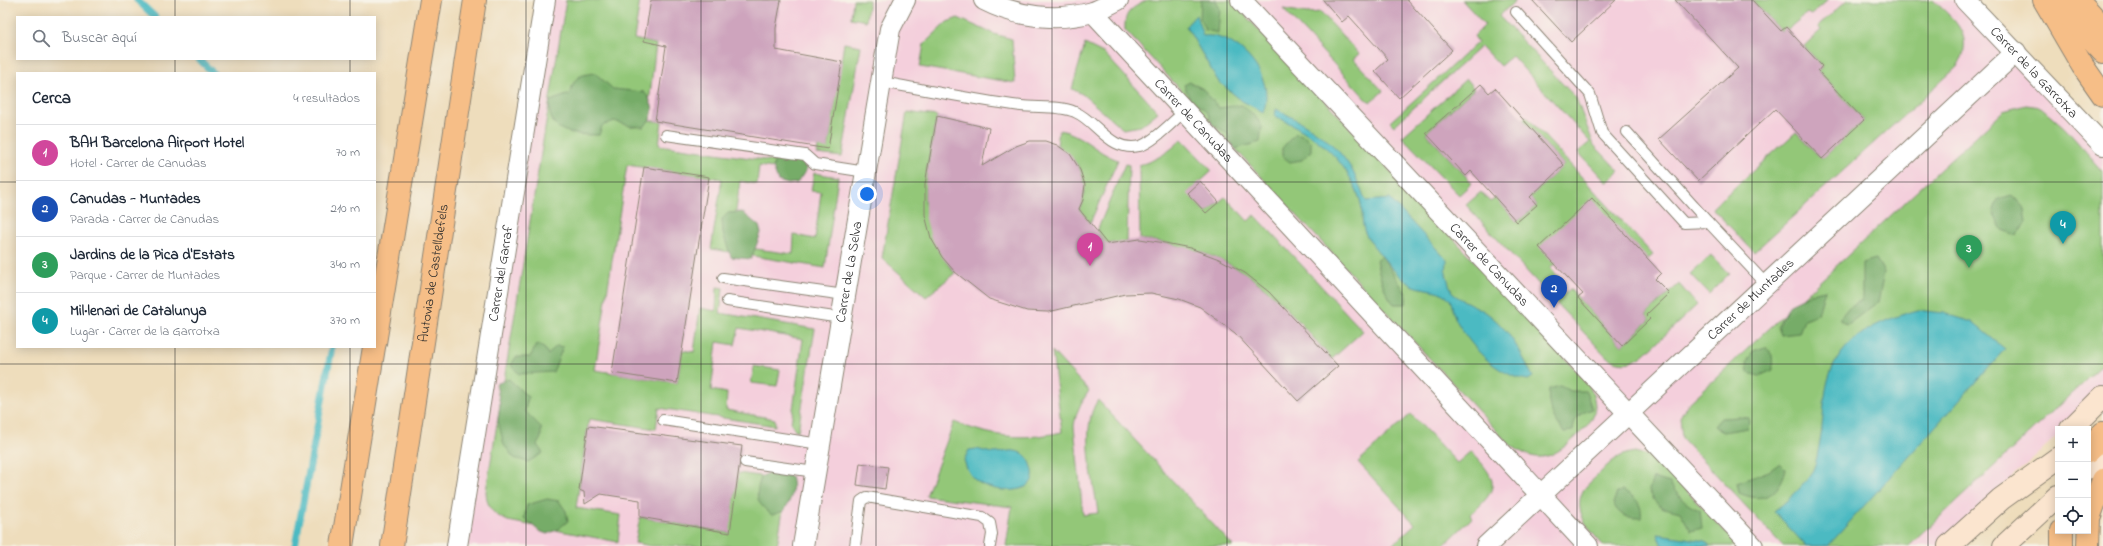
<!DOCTYPE html>
<html lang="es">
<head>
<meta charset="utf-8">
<style>
  :root { --surface:#fff; --page:#f6f6f7; --text:#1f2937; --muted:#747a83; --line:#e0e1e3; --accent:#1f6fb2 }
  body { margin:0; font-family:"Indie Flower",sans-serif; background:var(--page); color:var(--text) }
  .controls { position:absolute; right:12px; bottom:12px; display:grid; overflow:hidden; border-radius:0px; box-shadow:0 2px 10px #0003 }
  .controls button { width:36px; height:36px; display:grid; place-items:center; padding:0; border:0; border-bottom:1px solid var(--line); background:var(--surface); color:var(--text); font:20px sans-serif }
  .you { position:absolute; left:867px; top:194px; width:14px; height:14px; margin:-10px; border:3px solid #fff; border-radius:50%; background:#1a73e8; box-shadow:0 0 0 6px #1a73e833 }
  .badge { display:grid; place-items:center; width:26px; height:26px; border-radius:50%; background:var(--accent); color:#fff; font-size:13px; font-weight:700 }
  .pin { position:absolute; translate:-50% -33px; filter:drop-shadow(0 1px 2px #0008) }
  .pin::after { content:''; position:absolute; top:21px; width:14px; height:12px; background:inherit; clip-path:polygon(0 0,100% 0,50% 100%) }
  .list { margin:0; padding:0; list-style:none }
  h2 { display:flex; justify-content:space-between; align-items:center; height:52px; margin:0; padding:0 16px; font-size:17px }
  h2 small { font-size:13px; font-weight:400; color:var(--muted) }
  .list li { display:grid; grid-template-columns:26px 1fr auto; gap:12px; align-items:center; box-sizing:border-box; height:56px; padding:0 16px; border-top:1px solid var(--line) }
  .list b { display:block; font-size:15px; white-space:nowrap }
  .list p { margin:0; font-size:13px; white-space:nowrap; color:var(--muted) }
  .list em { font-size:13px; font-style:normal; color:var(--muted) }
  .icon { flex:none; width:22px; height:22px; fill:none; stroke:currentColor; stroke-width:2; stroke-linecap:round; stroke-linejoin:round }
  .map { position:relative; flex:none; width:2103px; height:546px; overflow:hidden }
  .search { position:absolute; background:var(--surface); box-shadow:0 2px 10px #0003; left:16px; top:16px; width:360px; height:44px; display:flex; align-items:center; gap:10px; box-sizing:border-box; padding:0 14px; border-radius:0px; color:var(--muted); font-size:15px }
  .panel { position:absolute; background:var(--surface); box-shadow:0 2px 10px #0003; left:16px; top:72px; width:360px; height:276px; border-radius:0px }
  .map>svg:first-child { display:block }
</style>
</head>
<body>
<div class="map">
<svg width="2103" height="546" viewBox="0 0 2103 546">
  <rect width="100%" height="100%" fill="#f7f3e8"/>
  <filter id="ink" filterUnits="userSpaceOnUse"><feTurbulence type="fractalNoise" baseFrequency=".025" numOctaves="2"/><feDisplacementMap in="SourceGraphic" scale="8" xChannelSelector="R" yChannelSelector="G"/><feConvolveMatrix kernelMatrix="1 2 1 2 8 2 1 2 1" color-interpolation-filters="sRGB"/></filter>
  <filter id="wash" filterUnits="userSpaceOnUse"><feTurbulence type="fractalNoise" baseFrequency=".012" numOctaves="4" result="noise"/><feDisplacementMap in="SourceGraphic" scale="16" xChannelSelector="R" yChannelSelector="G"/><feGaussianBlur stdDeviation="0.9" result="paint"/><feColorMatrix in="noise" values="0 0 0 0 0 0 0 0 0 0 0 0 0 0 0 0 0 1.4 0 .05"/><feComposite in="paint" operator="in"/></filter>
  <g filter="url(#wash)">
    <rect width="100%" height="100%" fill="#eeddbc"/>
    <path fill="#f4cfdc" d="M 545,0 L 1965,0 L 2103,145 L 2103,393 L 2064,429 L 2058,429 L 2058,435 L 1937,546 L 457,546 Z"/>
    <g fill="#93c778" stroke="#5f7952">
      <path d="M 566,0 L 640,0 L 634,39 L 656,44 L 647,120 L 662,122 L 659,145 L 800,165 L 773,168 L 759,166 L 757,184 L 740,181 L 734,226 L 749,248 L 793,254 L 794,235 L 815,239 L 821,192 L 811,191 L 814,173 L 838,177 L 825,268 L 711,249 L 722,179 L 627,165 L 595,370 L 677,383 L 682,350 L 694,352 L 700,308 L 716,311 L 717,287 L 723,288 L 720,313 L 815,329 L 798,431 L 794,429 L 791,423 L 803,339 L 739,328 L 735,345 L 717,342 L 711,390 L 727,393 L 726,410 L 775,419 L 775,426 L 659,408 L 656,429 L 589,419 L 576,508 L 621,515 L 618,542 L 508,521 C 493,514 487,509 486,491 Z"/>
      <path d="M 853,0 L 869,0 L 866,21 L 851,18 Z"/>
      <path d="M 1147,0 L 1231,0 L 1588,383 C 1592,392 1597,402 1594,413 C 1591,423 1583,430 1576,437 C 1551,460 1536,465 1508,443 L 1125,30 C 1124,11 1131,9 1147,0 Z"/>
      <path d="M 1462,0 L 1516,0 L 1499,16 L 1576,98 L 1594,145 L 1619,171 L 1607,183 L 1578,152 L 1590,142 L 1512,56 L 1500,66 L 1481,46 L 1394,126 L 1390,122 L 1478,42 L 1474,36 L 1485,25 Z"/>
      <path d="M 1752,0 L 1828,0 L 1811,15 L 1807,13 L 1788,29 L 1786,27 L 1781,31 Z"/>
      <path d="M 1847,0 L 1933,0 C 1955,20 1976,36 1957,67 L 1754,252 L 1712,208 L 1796,132 L 1822,159 L 1864,120 L 1818,71 L 1822,66 L 1804,46 L 1821,30 L 1818,26 Z"/>
      <path d="M 1283,9 L 1307,13 L 1321,12 L 1359,54 L 1353,59 L 1383,91 L 1370,103 Z"/>
      <path d="M 958,18 L 994,34 L 1012,39 L 1015,83 L 920,67 L 924,44 L 947,22 Z"/>
      <path d="M 844,43 L 861,46 L 842,157 L 817,154 L 818,146 L 828,148 Z"/>
      <path d="M 1085,44 L 1105,54 L 1158,112 L 1141,126 L 1123,129 L 1082,94 L 1072,89 Z"/>
      <path d="M 1466,79 L 1474,89 L 1426,133 L 1472,183 L 1459,195 L 1402,137 Z"/>
      <path d="M 2026,105 L 2041,107 L 2065,128 L 2103,171 L 2103,364 L 1909,546 L 1783,546 L 1682,438 L 1680,417 L 1687,405 L 2003,111 Z"/>
      <path d="M 907,112 L 937,116 C 926,179 910,219 955,273 L 926,297 L 882,258 Z"/>
      <path d="M 1526,116 L 1653,255 L 1648,259 L 1555,264 L 1550,268 L 1561,279 L 1546,292 L 1466,205 L 1481,192 L 1490,202 L 1496,198 L 1517,222 L 1537,205 L 1530,197 L 1564,165 L 1523,119 Z"/>
      <path d="M 1059,130 C 1082,133 1096,153 1118,160 L 1090,223 L 1079,209 C 1093,182 1079,161 1057,145 Z"/>
      <path d="M 1182,139 L 1212,171 L 1188,193 L 1206,213 L 1225,197 L 1248,221 L 1255,215 L 1363,331 L 1332,359 C 1305,329 1278,294 1244,273 C 1212,252 1176,244 1140,239 L 1139,165 C 1157,160 1169,152 1182,139 Z"/>
      <path d="M 1125,164 L 1129,165 L 1127,241 L 1107,244 L 1097,231 Z"/>
      <path d="M 1711,255 L 1729,274 L 1709,294 L 1690,274 Z"/>
      <path d="M 1679,284 L 1697,305 L 1646,353 C 1633,364 1622,366 1607,357 L 1555,302 L 1570,289 L 1622,346 L 1650,320 L 1646,315 Z"/>
      <path d="M 1052,351 L 1089,391 C 1081,402 1076,412 1074,426 L 1083,515 L 1098,513 C 1094,482 1079,426 1098,400 L 1233,546 L 1006,546 L 1012,507 L 926,496 L 954,422 C 992,437 1022,441 1062,432 Z"/>
      <path d="M 754,366 L 780,370 L 777,386 L 751,383 Z"/>
      <path d="M 1411,414 L 1457,463 L 1471,451 C 1498,481 1501,487 1470,515 L 1472,518 L 1443,546 L 1391,546 L 1415,524 L 1358,462 Z"/>
      <path d="M 1635,452 L 1656,458 L 1739,546 L 1604,546 C 1590,531 1571,511 1584,489 C 1588,484 1595,478 1599,474 C 1610,462 1619,454 1635,452 Z"/>
      <path d="M 738,473 L 788,480 L 777,546 L 651,546 L 635,543 L 640,517 L 729,533 Z"/>
    </g>
    <g fill="#76ac68" stroke="#506c4a">
      <path d="M 1201,0 L 1216,0 L 1220,9 L 1218,33 L 1205,30 L 1200,19 Z"/>
      <path d="M 595,73 L 613,89 L 644,92 L 649,98 L 653,109 L 651,118 L 644,127 L 630,126 L 614,121 L 602,126 L 599,135 C 583,135 556,135 551,117 C 549,112 550,106 550,101 L 570,94 C 574,77 578,75 595,73 Z"/>
      <path d="M 1190,82 L 1203,89 L 1219,108 L 1242,105 L 1255,116 L 1262,126 L 1260,142 L 1235,149 L 1227,133 L 1212,124 C 1209,110 1203,107 1191,102 L 1184,85 Z"/>
      <path d="M 1296,133 L 1305,136 L 1311,143 L 1311,151 L 1302,160 L 1290,162 L 1282,156 L 1282,148 Z"/>
      <path d="M 786,156 C 797,157 802,159 807,169 L 797,183 L 788,184 L 778,181 L 773,168 L 775,158 Z"/>
      <path d="M 2012,195 L 2025,209 L 2027,223 L 2016,235 L 2002,230 L 1993,213 L 1998,199 Z"/>
      <path d="M 742,212 L 759,226 L 761,233 L 751,259 L 731,257 L 723,234 L 722,219 L 728,213 Z"/>
      <path d="M 1382,256 L 1407,295 L 1406,304 L 1394,304 C 1383,291 1380,276 1376,260 Z"/>
      <path d="M 1876,259 L 1884,272 L 1878,302 L 1847,325 L 1839,319 L 1849,307 L 1862,300 L 1862,263 Z"/>
      <path d="M 1825,290 L 1818,314 L 1804,319 L 1799,333 L 1781,335 L 1778,327 L 1790,304 L 1815,292 Z"/>
      <path d="M 537,344 L 545,349 L 548,355 L 556,346 L 563,347 L 553,372 L 519,374 L 511,365 L 516,357 L 530,357 Z"/>
      <path d="M 1765,347 L 1772,355 L 1773,370 L 1759,376 L 1748,373 L 1747,362 L 1753,351 Z"/>
      <path d="M 509,379 L 528,397 L 525,411 L 541,427 L 541,438 L 537,445 L 543,453 L 528,462 L 514,458 L 504,445 L 498,421 L 500,404 L 496,384 Z"/>
      <path d="M 1560,386 L 1570,391 L 1586,391 L 1592,409 C 1580,414 1574,416 1573,431 L 1564,432 C 1552,416 1547,408 1549,389 Z"/>
      <path d="M 1739,417 L 1749,418 L 1748,428 L 1723,432 L 1714,426 L 1721,418 Z"/>
      <path d="M 1780,463 L 1786,469 C 1779,495 1764,504 1739,493 L 1737,483 L 1769,471 Z"/>
      <path d="M 771,471 L 791,477 C 795,491 791,499 784,511 L 772,515 C 755,502 755,496 761,477 Z"/>
      <path d="M 1653,478 L 1670,483 C 1677,495 1686,506 1700,510 L 1702,528 L 1691,531 L 1680,512 C 1661,507 1657,509 1649,490 Z"/>
      <path d="M 1622,490 C 1634,496 1643,503 1641,518 C 1627,518 1619,516 1613,503 L 1617,493 Z"/>
      <path d="M 547,499 L 559,501 L 566,511 L 568,521 L 557,530 L 547,534 L 539,531 L 524,518 L 527,505 Z"/>
    </g>
    <g fill="#4bbac2" stroke="#3b7276">
      <path d="M 1196,15 L 1203,36 C 1237,32 1278,79 1263,112 L 1242,101 L 1218,81 L 1186,26 Z"/>
      <path d="M 1276,109 C 1304,123 1331,137 1349,165 C 1356,175 1360,189 1366,201 L 1390,199 L 1447,260 L 1446,274 L 1452,293 C 1462,301 1474,305 1484,311 C 1509,328 1520,351 1533,377 L 1528,380 C 1495,375 1470,346 1455,318 C 1452,312 1453,305 1450,300 C 1444,289 1424,290 1414,286 C 1402,280 1393,270 1385,260 C 1378,251 1368,241 1364,230 C 1361,221 1363,210 1360,200 C 1345,156 1315,135 1275,116 Z"/>
      <path d="M 1918,310 L 1943,313 L 1972,322 L 2005,349 L 1828,546 L 1806,546 L 1774,511 C 1786,502 1800,490 1809,477 C 1817,466 1818,449 1821,436 C 1824,415 1823,384 1834,365 C 1851,332 1885,319 1918,310 Z"/>
      <path d="M 976,449 C 982,450 989,453 994,453 C 1004,453 1011,448 1021,453 C 1027,455 1030,461 1032,467 C 1042,499 988,493 974,479 C 969,474 966,467 964,460 L 969,450 Z"/>
      <path d="M 1657,534 L 1706,541 L 1710,546 L 1662,546 Z"/>
    </g>
    <g fill="none" stroke-linecap="round" stroke-linejoin="round">
      <g stroke="#4bbac2" stroke-width="7">
        <path d="M 137,0 L 155,17"/>
        <path d="M 199,59 L 213,73"/>
        <path d="M 295,546 L 332,347"/>
      </g>
    </g>
    <g id="blocks">
      <g fill="#cea4bd">
        <path d="M 651,0 L 781,0 L 776,28 L 776,50 L 842,62 L 828,149 L 655,121 L 666,46 L 644,41 Z"/>
        <path d="M 1323,0 L 1407,0 L 1452,50 L 1399,98 L 1375,71 L 1388,59 L 1349,16 L 1342,22 Z"/>
        <path d="M 1532,0 L 1616,0 L 1571,42 Z"/>
        <path d="M 1675,0 L 1752,0 L 1781,31 L 1786,27 L 1795,37 L 1822,66 L 1818,71 L 1864,120 L 1822,159 L 1775,109 L 1698,181 L 1659,139 L 1738,68 Z"/>
        <path d="M 1481,84 L 1489,93 L 1495,88 L 1564,165 L 1530,197 L 1537,205 L 1517,222 L 1471,171 L 1466,176 L 1426,133 Z"/>
        <path d="M 937,116 L 989,128 L 982,166 L 1016,146 L 1030,141 L 1045,141 L 1057,145 L 1070,154 L 1080,170 L 1085,185 L 1083,200 L 1079,209 L 1107,244 L 1140,239 L 1165,243 L 1190,248 L 1219,259 L 1245,273 L 1269,292 L 1338,366 L 1298,401 L 1235,333 L 1200,307 L 1179,299 L 1151,293 L 1125,294 L 1048,312 L 1027,311 L 989,299 L 955,272 L 942,257 L 931,238 L 925,215 L 925,184 Z"/>
        <path d="M 644,167 L 709,177 L 677,383 L 612,373 Z"/>
        <path d="M 1200,181 L 1219,202 L 1206,213 L 1187,193 Z"/>
        <path d="M 1592,198 L 1661,273 L 1655,279 L 1669,293 L 1646,315 L 1650,319 L 1622,346 L 1578,298 L 1583,294 L 1539,247 Z"/>
        <path d="M 588,426 L 742,446 L 730,533 L 640,517 L 640,500 L 601,494 L 585,504 L 584,492 L 579,490 Z"/>
        <path d="M 860,463 L 888,467 L 885,489 L 857,485 Z"/>
      </g>
    </g>
  </g>
  <g filter="url(#ink)">
    <use href="#blocks" fill-opacity="0" stroke="#8c8474" stroke-width="1"/>
    <g fill="none" stroke-linecap="round" stroke-linejoin="round">
      <defs>
        <g id="service">
          <path d="M 1516,12 L 1590,94 L 1602,133 L 1684,223 L 1708,222 L 1766,284"/>
          <path d="M 881,82 C 927,90 974,100 1021,106 C 1038,108 1059,105 1075,112 C 1097,121 1110,153 1140,146 C 1153,143 1174,120 1185,111"/>
          <path d="M 1627,132 L 1708,222"/>
          <path d="M 666,135 L 805,155 L 815,164 L 866,172"/>
          <path d="M 723,278 L 845,295"/>
          <path d="M 727,301 L 841,318"/>
          <path d="M 663,420 L 820,444"/>
          <path d="M 745,462 L 815,472"/>
          <path d="M 855,546 L 861,501 L 867,497 L 982,517 L 990,523 L 992,534 L 990,546"/>
        </g>
        <g id="minor">
          <path d="M 984,0 C 1017,17 1056,22 1093,12 C 1101,9 1110,4 1118,0"/>
          <path id="s1" d="M 1241,0 L 1753,546"/>
          <path id="s2" d="M 1965,0 L 2103,145"/>
          <path id="s3" d="M 1093,12 L 1588,546"/>
          <path id="s4" d="M 457,546 L 545,0"/>
          <path id="s5" d="M 803,546 L 890,29 L 905,0"/>
          <path id="s6" d="M 1486,546 L 2016,52"/>
        </g>
        <g id="secondary">
          <path d="M 2071,429 L 2103,397"/>
          <path d="M 2088,468 L 2103,454"/>
          <path d="M 1949,546 L 2001,499 L 2058,458"/>
          <path d="M 2004,546 L 2058,496"/>
        </g>
        <g id="trunk">
          <path d="M 2044,0 L 2082,65 L 2103,95"/>
          <path d="M 2054,0 L 2103,52"/>
          <path d="M 2078,0 L 2103,27"/>
          <path d="M 2088,452 L 2103,433"/>
          <path d="M 2062,531 L 2062,546"/>
          <path d="M 2088,546 L 2089,518 L 2103,480"/>
        </g>
        <g id="motorway">
          <path d="M 375,343 L 431,0"/>
          <path d="M 342,546 L 374,347"/>
          <path id="s7" d="M 392,546 L 475,0"/>
        </g>
      </defs>
      <use href="#service" stroke="#8c8474" stroke-width="12"/>
      <use href="#minor" stroke="#8c8474" stroke-width="22"/>
      <use href="#secondary" stroke="#8c8474" stroke-width="24"/>
      <use href="#trunk" stroke="#8c8474" stroke-width="24"/>
      <use href="#motorway" stroke="#8c8474" stroke-width="24"/>
      <use href="#service" stroke="#fff" stroke-width="10"/>
      <use href="#minor" stroke="#fff" stroke-width="20"/>
      <use href="#secondary" stroke="#fbe5cf" stroke-width="22"/>
      <use href="#trunk" stroke="#f6be87" stroke-width="22"/>
      <use href="#motorway" stroke="#f6be87" stroke-width="22"/>
    </g>
  </g>
  <path fill="none" stroke="#2b2b2b" stroke-width="1" stroke-opacity="0.55" d="M 175,0 L 175,17M 350,0 L 350,17M 526,0 L 526,546M 701,0 L 701,546M 876,0 L 876,546M 1052,0 L 1052,546M 1227,0 L 1227,546M 1402,0 L 1402,546M 1577,0 L 1577,546M 1752,0 L 1752,546M 1928,0 L 1928,546M 175,59 L 175,73M 350,59 L 350,73M 0,182 L 17,182M 375,182 L 2103,182M 175,347 L 175,546M 350,347 L 350,546M 0,364 L 2103,364"/>
  <g text-anchor="middle" dominant-baseline="central" stroke-width="3.5" stroke-linejoin="round" paint-order="stroke">
    <g font-size="14" fill="#2b2b2b" stroke="#f7f3e8">
      <text stroke="none"><textPath href="#s2" startOffset="100">Carrer de la Garrotxa</textPath></text>
      <text stroke="none"><textPath href="#s3" startOffset="148">Carrer de Canudas</textPath></text>
      <text stroke="none"><textPath href="#s1" startOffset="363">Carrer de Canudas</textPath></text>
      <text stroke="none"><textPath href="#s5" startOffset="278">Carrer de La Selva</textPath></text>
      <text stroke="none"><textPath href="#s7" startOffset="276">Autovia de Castelldefels</textPath></text>
      <text stroke="none"><textPath href="#s4" startOffset="276">Carrer del Garraf</textPath></text>
      <text stroke="none"><textPath href="#s6" startOffset="362">Carrer de Muntades</textPath></text>
    </g>
  </g>
</svg>
<div class="controls">
<button>+</button>
<button>−</button>
<button><svg class="icon" aria-label="locate" viewBox="0 0 24 24"><circle cx="12" cy="12" r="6"/><path d="M12 2v4M12 18v4M2 12h4M18 12h4"/></svg></button>
</div>
<div class="you"></div>
<div class="pin badge" style="left:1090px;top:266px;background:#d1479c">1</div>
<div class="pin badge" style="left:1554px;top:308px;background:#1a4fb4">2</div>
<div class="pin badge" style="left:1969px;top:268px;background:#2e9e5b">3</div>
<div class="pin badge" style="left:2063px;top:244px;background:#0f9aa8">4</div>
<div class="search"><svg class="icon" aria-label="search" viewBox="0 0 24 24"><circle cx="10" cy="10" r="6"/><path d="M15 15l6 6"/></svg>Buscar aquí</div>
<section class="panel">
<h2>Cerca<small>4 resultados</small></h2>
<ul class="list">
<li><span class="badge" style="background:#d1479c">1</span><div><b>BAH Barcelona Airport Hotel</b><p>Hotel · Carrer de Canudas</p></div><em>70 m</em></li>
<li><span class="badge" style="background:#1a4fb4">2</span><div><b>Canudas - Muntades</b><p>Parada · Carrer de Canudas</p></div><em>210 m</em></li>
<li><span class="badge" style="background:#2e9e5b">3</span><div><b>Jardins de la Pica d'Estats</b><p>Parque · Carrer de Muntades</p></div><em>340 m</em></li>
<li><span class="badge" style="background:#0f9aa8">4</span><div><b>Mil·lenari de Catalunya</b><p>Lugar · Carrer de la Garrotxa</p></div><em>370 m</em></li>
</ul>
</section>
</div>
</body>
</html>
